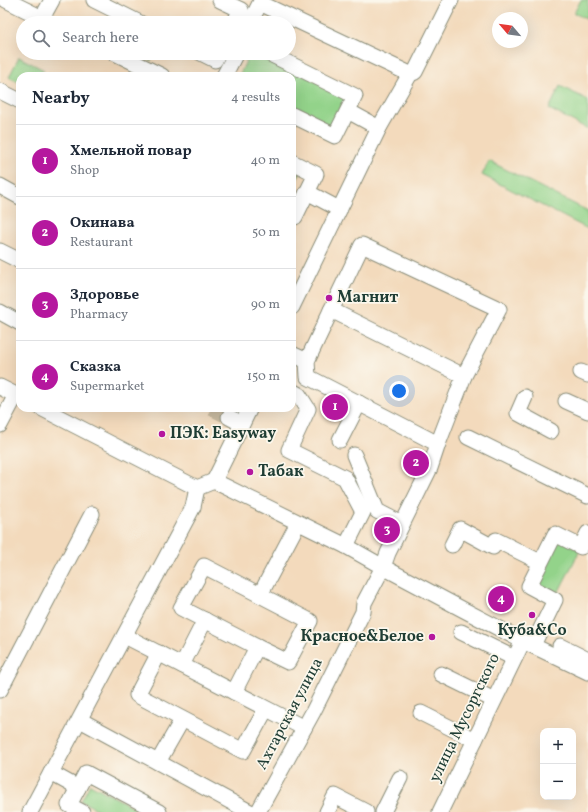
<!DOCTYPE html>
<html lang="en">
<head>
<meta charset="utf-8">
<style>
  :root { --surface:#fff; --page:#f6f6f7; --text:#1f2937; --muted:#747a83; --line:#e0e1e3; --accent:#b5179e }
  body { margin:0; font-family:Vollkorn,serif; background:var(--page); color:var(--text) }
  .controls { position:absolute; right:12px; bottom:12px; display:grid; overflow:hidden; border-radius:8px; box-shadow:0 4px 16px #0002 }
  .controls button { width:36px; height:36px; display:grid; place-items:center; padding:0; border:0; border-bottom:1px solid var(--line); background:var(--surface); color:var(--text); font:20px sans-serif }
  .compass { position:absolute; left:492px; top:12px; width:36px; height:36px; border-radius:50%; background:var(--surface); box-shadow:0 4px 16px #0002; rotate:299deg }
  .you { position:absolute; left:399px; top:391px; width:14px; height:14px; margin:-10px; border:3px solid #fff; border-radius:50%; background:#1a73e8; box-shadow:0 0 0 6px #1a73e833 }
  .badge { display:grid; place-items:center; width:26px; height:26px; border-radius:50%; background:var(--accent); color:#fff; font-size:13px; font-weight:700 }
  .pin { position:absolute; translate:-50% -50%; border:2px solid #fff; box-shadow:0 1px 4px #0006 }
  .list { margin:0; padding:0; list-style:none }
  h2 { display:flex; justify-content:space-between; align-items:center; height:52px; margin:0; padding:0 16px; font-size:17px }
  h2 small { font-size:13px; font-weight:400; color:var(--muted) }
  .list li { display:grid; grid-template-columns:26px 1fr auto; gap:12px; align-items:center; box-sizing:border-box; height:72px; padding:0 16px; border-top:1px solid var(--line) }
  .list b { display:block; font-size:15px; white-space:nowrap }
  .list p { margin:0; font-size:13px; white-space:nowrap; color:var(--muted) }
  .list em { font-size:13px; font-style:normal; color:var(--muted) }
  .icon { flex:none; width:22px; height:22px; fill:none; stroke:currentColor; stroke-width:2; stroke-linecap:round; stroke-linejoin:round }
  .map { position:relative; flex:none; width:588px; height:812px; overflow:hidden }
  .search { position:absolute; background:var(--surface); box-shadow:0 4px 16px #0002; left:16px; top:16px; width:280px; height:44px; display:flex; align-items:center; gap:10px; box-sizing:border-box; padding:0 14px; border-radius:22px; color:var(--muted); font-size:15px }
  .panel { position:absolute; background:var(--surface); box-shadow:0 4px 16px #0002; left:16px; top:72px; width:280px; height:340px; border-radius:12px }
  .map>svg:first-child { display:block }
</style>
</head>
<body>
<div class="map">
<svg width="588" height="812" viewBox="0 0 588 812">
  <rect width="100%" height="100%" fill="#fbf7ec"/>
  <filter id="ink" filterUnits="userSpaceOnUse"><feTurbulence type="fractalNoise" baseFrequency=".025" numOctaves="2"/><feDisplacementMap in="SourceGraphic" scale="8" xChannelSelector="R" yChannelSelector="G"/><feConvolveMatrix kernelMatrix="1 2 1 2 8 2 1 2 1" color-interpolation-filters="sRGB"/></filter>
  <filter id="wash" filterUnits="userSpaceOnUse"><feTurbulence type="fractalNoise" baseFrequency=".012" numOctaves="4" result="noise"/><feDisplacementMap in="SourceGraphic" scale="16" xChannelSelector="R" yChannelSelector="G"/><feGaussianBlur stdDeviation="0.9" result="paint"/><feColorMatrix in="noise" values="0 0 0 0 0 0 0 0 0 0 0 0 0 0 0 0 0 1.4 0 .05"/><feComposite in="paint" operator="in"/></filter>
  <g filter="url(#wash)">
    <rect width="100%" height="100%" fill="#f3dabc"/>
    <g fill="#93d38a" stroke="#59885f">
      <path d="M 581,0 L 588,0 L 588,20 L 574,13 Z"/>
      <path d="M 135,53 L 155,53 L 151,61 Z"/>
      <path d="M 250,53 L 258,53 L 346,96 L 331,129 L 292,110 L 292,76 L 239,76 Z"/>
      <path d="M 19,57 L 44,70 L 41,76 L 20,76 L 20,83 L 9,77 Z"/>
      <path d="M 560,86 L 588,100 L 588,129 L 549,109 Z"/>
      <path d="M 489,161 L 588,211 L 588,229 L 482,175 Z"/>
      <path d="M 292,169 L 300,173 L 292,189 Z"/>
      <path d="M 556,538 L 580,550 L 556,597 L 533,585 Z"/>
      <path d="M 90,784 L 142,812 L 102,812 L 81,801 Z"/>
    </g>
  </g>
  <g filter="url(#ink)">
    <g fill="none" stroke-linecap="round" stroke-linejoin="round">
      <path stroke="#c9bba1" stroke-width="15" stroke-dasharray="15 8" stroke-linecap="butt" d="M 211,408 L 229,417"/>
      <defs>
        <g id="minor">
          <path d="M 6,0 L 42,18 L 52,0"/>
          <path d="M 94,0 L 140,23"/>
          <path d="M 220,0 L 241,10 L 234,23"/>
          <path d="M 250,23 L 260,3 L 410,74"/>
          <path d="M 115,53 L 162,76"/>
          <path d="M 201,53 L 215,60 L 218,53"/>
          <path d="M 268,53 L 355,96 L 335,136 L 292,115"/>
          <path d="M 224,76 L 236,53"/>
          <path d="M 0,91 L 20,101"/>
          <path d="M 348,111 L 379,128"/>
          <path d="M 292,162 L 316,174 L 295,217 L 292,215"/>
          <path d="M 0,186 L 20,197"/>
          <path d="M 307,192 L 339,209"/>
          <path d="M 0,251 L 20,261"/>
          <path d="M 292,307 L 379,128 L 410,74 L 415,72 L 451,0"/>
          <path d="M 331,310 L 464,376"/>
          <path d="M 0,312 L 20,323"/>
          <path d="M 292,354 L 307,361"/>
          <path d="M 581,372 L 588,375"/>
          <path d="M 0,387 L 20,397"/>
          <path d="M 292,391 L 299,395 L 308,409 L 289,450 L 345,478 L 363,512 L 346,546"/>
          <path d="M 525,397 L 518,413 L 551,431"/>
          <path d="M 566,401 L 588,411"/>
          <path d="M 41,408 L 197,488 L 214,481 L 346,546 L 383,567 L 462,609 L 523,641 L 588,672"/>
          <path d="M 229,417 L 242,424"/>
          <path d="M 0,425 L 16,395"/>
          <path d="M 468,437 L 588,496"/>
          <path d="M 340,440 L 359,403"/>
          <path d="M 354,455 L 377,511 L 402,524"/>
          <path d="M 214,481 L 250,408"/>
          <path d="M 496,540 L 540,562"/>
          <path d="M 452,545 L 460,529 L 493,547"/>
          <path d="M 461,632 L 514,658"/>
          <path d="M 125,636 L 304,728"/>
          <path d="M 533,645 L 555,600 L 529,586 L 555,534 L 581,547 L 588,533"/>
          <path d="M 560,646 L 588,660"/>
          <path d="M 257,647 L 181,608 L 204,566 L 260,595"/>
          <path d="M 159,653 L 137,695 L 243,751 L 266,709"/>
          <path d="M 182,665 L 205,620"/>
          <path d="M 441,674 L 494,700"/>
          <path d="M 0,690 L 92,514"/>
          <path d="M 234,692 L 257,647 L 288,662 L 310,621 L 260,595 L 298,523"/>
          <path d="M 421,713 L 475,740"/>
          <path d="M 80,720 L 250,812"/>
          <path d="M 158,762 L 182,720"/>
          <path d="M 51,773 L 78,788 L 69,805 L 82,812"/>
          <path d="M 78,788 L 86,773 L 159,812"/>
          <path d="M 30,812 L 193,507 L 197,488"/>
          <path d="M 258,812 L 313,712 L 363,612 L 364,603 L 383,567 L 388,553 L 430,468 L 438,444 L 308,377 L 307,361 L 362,245 L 499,309 L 464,376 L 438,444"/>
          <path d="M 327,812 L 335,796 L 366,812"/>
          <path d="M 383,812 L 400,778"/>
          <path d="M 440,812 L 523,641"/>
        </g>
      </defs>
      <use href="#minor" stroke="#898c78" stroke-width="17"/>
      <use href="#minor" stroke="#fff" stroke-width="15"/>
    </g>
  </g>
  <g fill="#b5179e" stroke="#fbf7ec" stroke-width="1.5">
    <circle cx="329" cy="298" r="4"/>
    <circle cx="162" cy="434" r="4"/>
    <circle cx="250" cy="472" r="4"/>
    <circle cx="532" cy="615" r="4"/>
    <circle cx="432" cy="637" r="4"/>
  </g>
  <g text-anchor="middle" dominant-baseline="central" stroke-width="3.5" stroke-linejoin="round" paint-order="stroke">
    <g font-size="16" font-weight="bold" fill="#1f3d34" stroke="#fbf7ec" text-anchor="start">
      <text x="337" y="298">Магнит</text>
      <text x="170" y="434">ПЭК: Easyway</text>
      <text x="258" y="472">Табак</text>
      <text x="532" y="631" text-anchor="middle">Куба&amp;Co</text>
      <text x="424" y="637" text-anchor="end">Красное&amp;Белое</text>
    </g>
    <g font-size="16" fill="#1f3d34" stroke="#fbf7ec">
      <text transform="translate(290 714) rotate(-62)">Ахтарская улица</text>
      <text transform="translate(465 718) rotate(-64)">улица Мусоргского</text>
    </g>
  </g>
</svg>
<div class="controls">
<button>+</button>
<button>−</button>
</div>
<svg class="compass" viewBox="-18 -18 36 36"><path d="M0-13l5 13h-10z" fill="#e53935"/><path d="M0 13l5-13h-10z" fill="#747a83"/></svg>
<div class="you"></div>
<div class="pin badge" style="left:335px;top:407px">1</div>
<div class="pin badge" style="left:416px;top:463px">2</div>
<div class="pin badge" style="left:387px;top:530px">3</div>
<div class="pin badge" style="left:501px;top:599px">4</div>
<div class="search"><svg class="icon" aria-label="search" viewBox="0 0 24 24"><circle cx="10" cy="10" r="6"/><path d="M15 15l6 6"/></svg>Search here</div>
<section class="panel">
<h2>Nearby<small>4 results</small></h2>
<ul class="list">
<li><span class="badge">1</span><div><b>Хмельной повар</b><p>Shop</p></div><em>40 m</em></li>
<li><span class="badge">2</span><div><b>Окинава</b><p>Restaurant</p></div><em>50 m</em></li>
<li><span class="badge">3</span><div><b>Здоровье</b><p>Pharmacy</p></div><em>90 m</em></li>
<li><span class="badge">4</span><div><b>Сказка</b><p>Supermarket</p></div><em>150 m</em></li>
</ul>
</section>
</div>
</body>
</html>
